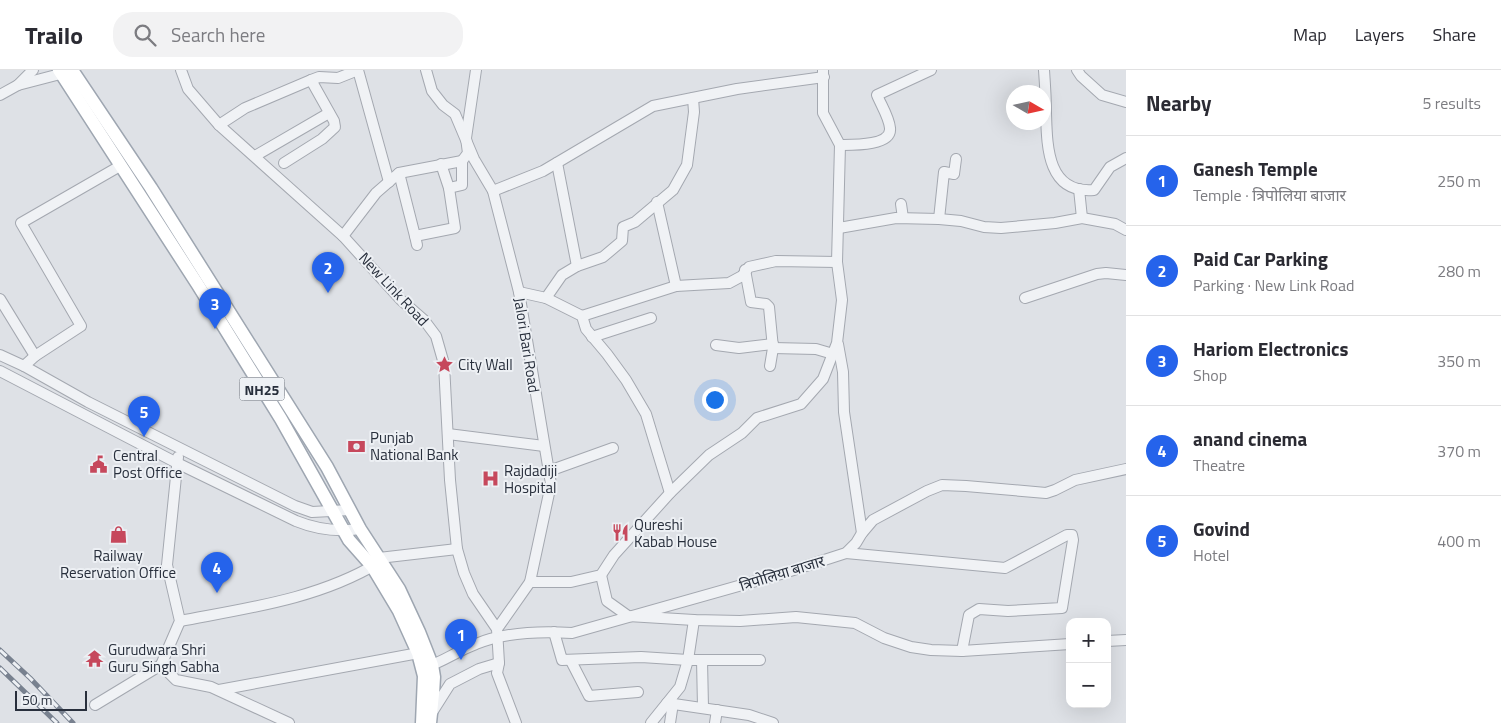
<!DOCTYPE html>
<html lang="en">
<head>
<meta charset="utf-8">
<style>
  :root { --surface:#fff; --page:#f2f2f3; --text:#2b2b33; --muted:#7c7c81; --line:#e1e1e2; --accent:#2563eb }
  body { margin:0; font-family:"Titillium Web","Noto Sans Devanagari",sans-serif; background:var(--page); color:var(--text) }
  .controls { position:absolute; right:15px; bottom:15px; display:grid; overflow:hidden; border-radius:10px; box-shadow:0 5px 20px #0002 }
  .controls button { width:45px; height:45px; display:grid; place-items:center; padding:0; border:0; border-bottom:1px solid var(--line); background:var(--surface); color:var(--text); font:25px sans-serif }
  .compass { position:absolute; left:1006px; top:15px; width:45px; height:45px; border-radius:50%; background:var(--surface); box-shadow:0 5px 20px #0002; rotate:99deg }
  .scale { position:absolute; left:15px; bottom:12px; width:72px; box-sizing:border-box; padding-left:5px; border:2px solid #282f3c; border-top:0; font-size:14px; line-height:18px; white-space:nowrap; color:#282f3c; -webkit-text-stroke:4px #edf0f4; paint-order:stroke }
  .you { position:absolute; left:714px; top:329px; width:18px; height:18px; margin:-12px; border:4px solid #fff; border-radius:50%; background:#1a73e8; box-shadow:0 0 0 8px #1a73e833 }
  .badge { display:grid; place-items:center; width:32px; height:32px; border-radius:50%; background:var(--accent); color:#fff; font-size:16px; font-weight:700 }
  .pin { position:absolute; translate:-50% -41px; filter:drop-shadow(0 1px 2px #0008) }
  .pin::after { content:''; position:absolute; top:26px; width:18px; height:15px; background:inherit; clip-path:polygon(0 0,100% 0,50% 100%) }
  .list { margin:0; padding:0; list-style:none }
  h2 { display:flex; justify-content:space-between; align-items:center; height:65px; margin:0; padding:0 20px; font-size:21px }
  h2 small { font-size:16px; font-weight:400; color:var(--muted) }
  .list li { display:grid; grid-template-columns:32px 1fr auto; gap:15px; align-items:center; box-sizing:border-box; height:90px; padding:0 20px; border-top:1px solid var(--line) }
  .list b { display:block; font-size:19px; white-space:nowrap }
  .list p { margin:0; font-size:16px; white-space:nowrap; color:var(--muted) }
  .list em { font-size:16px; font-style:normal; color:var(--muted) }
  .icon { flex:none; width:28px; height:28px; fill:none; stroke:currentColor; stroke-width:2; stroke-linecap:round; stroke-linejoin:round }
  .map { position:relative; flex:none; width:1126px; height:653px; overflow:hidden }
  header { display:flex; align-items:center; gap:30px; box-sizing:border-box; height:70px; padding:0 25px; background:var(--surface); border-bottom:1px solid var(--line) }
  header strong { font-size:24px }
  nav { display:flex; gap:28px; margin-inline-start:auto; font-size:18px }
  .search { width:350px; height:45px; background:var(--page); display:flex; align-items:center; gap:12px; box-sizing:border-box; padding:0 18px; border-radius:20px; color:var(--muted); font-size:19px }
  main { display:flex }
  aside { flex:1; background:var(--surface) }
  .map>svg:first-child { display:block }
</style>
</head>
<body>
<header>
<strong>Trailo</strong>
<div class="search"><svg class="icon" aria-label="search" viewBox="0 0 24 24"><circle cx="10" cy="10" r="6"/><path d="M15 15l6 6"/></svg>Search here</div>
<nav><a>Map</a><a>Layers</a><a>Share</a></nav>
</header>
<main>
<div class="map">
<svg width="1126" height="653" viewBox="0 0 1126 653">
  <rect width="100%" height="100%" fill="#dee1e6"/>
  <g fill="none" stroke-linecap="round" stroke-linejoin="round">
    <defs>
      <g id="minor">
        <path d="M 181,0 L 188,19 L 219,55 L 343,166 L 401,230 L 424,250 L 436,266 L 444,294 L 450,410 L 457,479 L 464,503 L 473,524 L 497,559 L 499,593 L 497,603 L 516,653"/>
        <path d="M 358,0 L 389,112"/>
        <path d="M 426,0 L 432,21 L 443,35 L 455,44 L 474,89 L 493,121 L 519,222 L 551,414 L 530,512 L 497,559"/>
        <path d="M 1044,0 C 1045,14 1046,29 1046,43 C 1047,76 1047,124 1094,120 L 1110,97 L 1126,88"/>
        <path d="M 1077,0 L 1081,6 L 1102,25 L 1126,32"/>
        <path d="M 18,15 L 68,2"/>
        <path d="M 0,25 L 18,15 L 33,0"/>
        <path d="M 219,55 L 245,38 L 311,10 L 319,7 L 338,8 L 358,0"/>
        <path d="M 840,75 C 853,75 892,76 890,58 C 889,47 881,35 877,25 L 931,0"/>
        <path d="M 255,86 L 329,43"/>
        <path d="M 284,93 L 322,69 L 335,57 L 334,51 L 311,10"/>
        <path d="M 557,93 L 577,196"/>
        <path d="M 441,94 L 449,118 L 462,115 L 462,91 L 468,83 L 466,68 L 476,0"/>
        <path d="M 399,103 L 415,166"/>
        <path d="M 1079,119 L 1082,148"/>
        <path d="M 493,121 L 543,101 L 653,36 L 737,19 L 824,7"/>
        <path d="M 657,132 L 676,216"/>
        <path d="M 901,134 L 903,148"/>
        <path d="M 939,149 L 944,102 L 954,104 L 956,89"/>
        <path d="M 839,158 L 896,148 L 939,149 L 961,151 L 984,157 L 1001,158 L 1055,153 L 1082,148 L 1115,154 L 1126,160"/>
        <path d="M 343,166 L 376,123 L 399,103 L 462,91"/>
        <path d="M 417,175 L 415,166 L 455,158 L 449,118"/>
        <path d="M 745,200 L 751,232 L 766,234 L 769,237 L 773,278 L 770,296"/>
        <path d="M 519,222 L 546,228 L 562,205 L 577,196 L 603,187 L 622,171 L 623,157 L 635,152 L 673,120 L 687,95 L 694,42 L 693,28"/>
        <path d="M 546,228 L 582,246 L 586,259 L 607,284 L 626,310 L 646,344 L 670,423"/>
        <path d="M 1025,228 L 1097,204 L 1106,203 L 1126,205"/>
        <path d="M 0,229 L 35,286"/>
        <path d="M 582,246 L 676,216 L 729,213 L 742,206 L 749,197 L 776,191 L 837,192"/>
        <path d="M 592,267 L 651,248"/>
        <path d="M 838,274 L 843,302 L 844,342 L 862,463"/>
        <path d="M 716,275 L 739,278 L 773,274"/>
        <path d="M 773,278 L 816,279 L 833,284"/>
        <path d="M 0,285 L 24,296 L 88,332 L 295,436 L 312,442 L 350,440"/>
        <path d="M 24,296 L 35,286 L 81,256 L 21,153 L 120,96"/>
        <path d="M 0,301 L 177,393 L 296,451 C 318,460 337,462 360,459"/>
        <path d="M 448,364 L 544,376"/>
        <path d="M 178,387 L 167,495 L 180,551 L 161,595 L 176,610 L 211,617 L 289,653"/>
        <path d="M 549,401 L 613,378"/>
        <path d="M 846,483 L 1005,498 L 1067,465 L 1072,465 L 1073,470 L 1062,538 L 1008,541 L 979,539 L 969,545 L 962,581"/>
        <path d="M 379,488 L 457,479"/>
        <path d="M 601,505 L 607,531 L 628,546 L 694,550 L 740,551 L 796,547 L 855,553 L 884,568 L 911,577 L 931,580 L 962,581 L 1070,574"/>
        <path d="M 530,512 L 571,512 L 601,505 L 614,485 L 670,423 L 709,385 L 742,363 L 757,348 L 801,334 L 823,309 L 837,273 L 842,230 L 837,192 L 840,75 L 823,43 L 823,0"/>
        <path d="M 180,551 C 248,538 318,529 378,493"/>
        <path d="M 554,562 L 562,590 L 641,587 L 688,590 L 760,590"/>
        <path d="M 1107,571 L 1126,570"/>
        <path d="M 702,590 L 703,637"/>
        <path d="M 571,591 L 589,626 L 638,622"/>
        <path d="M 426,597 C 443,592 459,580 476,574 C 505,562 540,561 572,563 L 781,504 L 846,483 L 856,473 L 862,463 L 873,450 L 927,421 L 942,415 L 966,416 L 1046,423 L 1055,420 L 1075,410 L 1126,399"/>
        <path d="M 219,620 L 424,582"/>
        <path d="M 667,633 L 749,645 L 773,653"/>
        <path d="M 95,635 L 161,595"/>
        <path d="M 431,644 L 450,614 L 479,599 L 499,593"/>
        <path d="M 651,653 L 680,617 L 688,590 L 694,550"/>
        <path d="M 670,653 L 673,633"/>
        <path d="M 715,653 L 717,640"/>
      </g>
      <g id="major">
        <path d="M 59,0 L 198,215 L 281,349 L 349,470 L 372,496 L 399,541 L 418,583 L 424,606 L 422,653"/>
        <path d="M 72,0 L 151,118 L 327,397 L 360,459 L 399,519 L 419,562 L 432,595 L 434,607 L 433,624 L 430,653"/>
      </g>
    </defs>
    <use href="#minor" stroke="#a4a8b0" stroke-width="12"/>
    <use href="#major" stroke="#9ea6b1" stroke-width="15"/>
    <use href="#minor" stroke="#f0f2f5" stroke-width="10"/>
    <use href="#major" stroke="#fff" stroke-width="12"/>
    <defs>
      <g id="rail">
        <path d="M 0,580 L 30,608 L 73,653"/>
        <path d="M 0,598 L 57,653"/>
      </g>
    </defs>
    <use href="#rail" stroke="#78818f" stroke-width="5"/>
    <use href="#rail" stroke="#edf0f4" stroke-width="3" stroke-dasharray="9" stroke-linecap="butt"/>
  </g>
  <defs>
    <symbol id="sight-bare" viewBox="-9 -9 18 18"><path d="M0-6L1.8-2.2L6-1.7L2.9 1.2L3.7 5.4L0 3.3L-3.7 5.4L-2.9 1.2L-6-1.7L-1.8-2.2Z" fill="#c6485c" stroke="#edf0f4" stroke-width="2.5" paint-order="stroke"/></symbol>
    <symbol id="bank-bare" viewBox="-9 -9 18 18"><path d="M-6-4H6V4H-6ZM0-2.3a2.3 2.3 0 1 0 0 4.6a2.3 2.3 0 1 0 0-4.6Z" fill="#c6485c" stroke="#edf0f4" stroke-width="2.5" paint-order="stroke"/></symbol>
    <symbol id="civic-bare" viewBox="-9 -9 18 18"><path d="M-.6-6.5H3V-4.5H.6V-3L4-1V1h2V6H-6V1h2V-1L-.6-3ZM-1.2 2.5V6h2.4V2.5Z" fill="#c6485c" stroke="#edf0f4" stroke-width="2.5" paint-order="stroke"/></symbol>
    <symbol id="hospital-bare" viewBox="-9 -9 18 18"><path d="M-5-5h3v3.5h4V-5h3V5h-3V1.5h-4V5h-3Z" fill="#c6485c" stroke="#edf0f4" stroke-width="2.5" paint-order="stroke"/></symbol>
    <symbol id="restaurant-bare" viewBox="-9 -9 18 18"><path d="M-5-6h1v4h1v-4h1v4h1v-4h1v5L-1.5 .5V6h-2V.5L-5-1ZM5-6V6H3V1.5H1.5Q1.5-4 5-6Z" fill="#c6485c" stroke="#edf0f4" stroke-width="2.5" paint-order="stroke"/></symbol>
    <symbol id="shop-bare" viewBox="-9 -9 18 18"><path d="M-5-2.5h2.3a2.7 3.5 0 0 1 5.4 0H5L5.5 6h-11ZM-1.5-2.5h3a1.5 2.3 0 0 0-3 0Z" fill="#c6485c" stroke="#edf0f4" stroke-width="2.5" paint-order="stroke"/></symbol>
    <symbol id="temple-bare" viewBox="-9 -9 18 18"><path d="M0-6L5-2H3V0L6.5 2.5H4V6H1.5V3h-3V6H-4V2.5H-6.5L-3 0V-2H-5Z" fill="#c6485c" stroke="#edf0f4" stroke-width="2.5" paint-order="stroke"/></symbol>
  </defs>
  <g fill-rule="evenodd">
    <use href="#sight-bare" x="432" y="282" width="25" height="25"/>
    <use href="#bank-bare" x="344" y="364" width="25" height="25"/>
    <use href="#civic-bare" x="86" y="382" width="25" height="25"/>
    <use href="#hospital-bare" x="478" y="396" width="25" height="25"/>
    <use href="#restaurant-bare" x="608" y="450" width="25" height="25"/>
    <use href="#shop-bare" x="106" y="452" width="25" height="25"/>
    <use href="#temple-bare" x="82" y="576" width="25" height="25"/>
  </g>
  <g text-anchor="middle" dominant-baseline="central" stroke-width="4" stroke-linejoin="round" paint-order="stroke">
    <rect fill="#edf0f4" stroke="#636973" stroke-width="1" x="239.5" y="307.5" width="45" height="23" rx="4"/>
    <g font-size="14" font-weight="bold" fill="#282f3c">
      <text x="262" y="319">NH25</text>
    </g>
    <g font-size="15" fill="#282f3c" stroke="#edf0f4">
      <text transform="translate(394 219) rotate(47)">New Link Road</text>
      <text transform="translate(527 275) rotate(81)">Jalori Bari Road</text>
      <text transform="translate(782 503) rotate(-17)">त्रिपोलिया बाजार</text>
    </g>
    <g font-size="15" fill="#282f3c" stroke="#edf0f4" text-anchor="start">
      <text x="458" y="294">City Wall</text>
      <text x="370" y="367">Punjab<tspan x="370" dy="17">National Bank</tspan></text>
      <text x="113" y="385">Central<tspan x="113" dy="17">Post Office</tspan></text>
      <text x="504" y="400">Rajdadiji<tspan x="504" dy="17">Hospital</tspan></text>
      <text x="634" y="454">Qureshi<tspan x="634" dy="17">Kabab House</tspan></text>
      <text x="118" y="485" text-anchor="middle">Railway<tspan x="118" dy="17">Reservation Office</tspan></text>
      <text x="108" y="579">Gurudwara Shri<tspan x="108" dy="17">Guru Singh Sabha</tspan></text>
    </g>
  </g>
</svg>
<div class="controls">
<button>+</button>
<button>−</button>
</div>
<svg class="compass" viewBox="-18 -18 36 36"><path d="M0-13l5 13h-10z" fill="#e53935"/><path d="M0 13l5-13h-10z" fill="#7c7c81"/></svg>
<div class="scale">50 m</div>
<div class="you"></div>
<div class="pin badge" style="left:461px;top:590px">1</div>
<div class="pin badge" style="left:328px;top:223px">2</div>
<div class="pin badge" style="left:215px;top:259px">3</div>
<div class="pin badge" style="left:217px;top:523px">4</div>
<div class="pin badge" style="left:144px;top:367px">5</div>
</div>
<aside>
<h2>Nearby<small>5 results</small></h2>
<ul class="list">
<li><span class="badge">1</span><div><b>Ganesh Temple</b><p>Temple · त्रिपोलिया बाजार</p></div><em>250 m</em></li>
<li><span class="badge">2</span><div><b>Paid Car Parking</b><p>Parking · New Link Road</p></div><em>280 m</em></li>
<li><span class="badge">3</span><div><b>Hariom Electronics</b><p>Shop</p></div><em>350 m</em></li>
<li><span class="badge">4</span><div><b>anand cinema</b><p>Theatre</p></div><em>370 m</em></li>
<li><span class="badge">5</span><div><b>Govind</b><p>Hotel</p></div><em>400 m</em></li>
</ul>
</aside>
</main>
</body>
</html>
